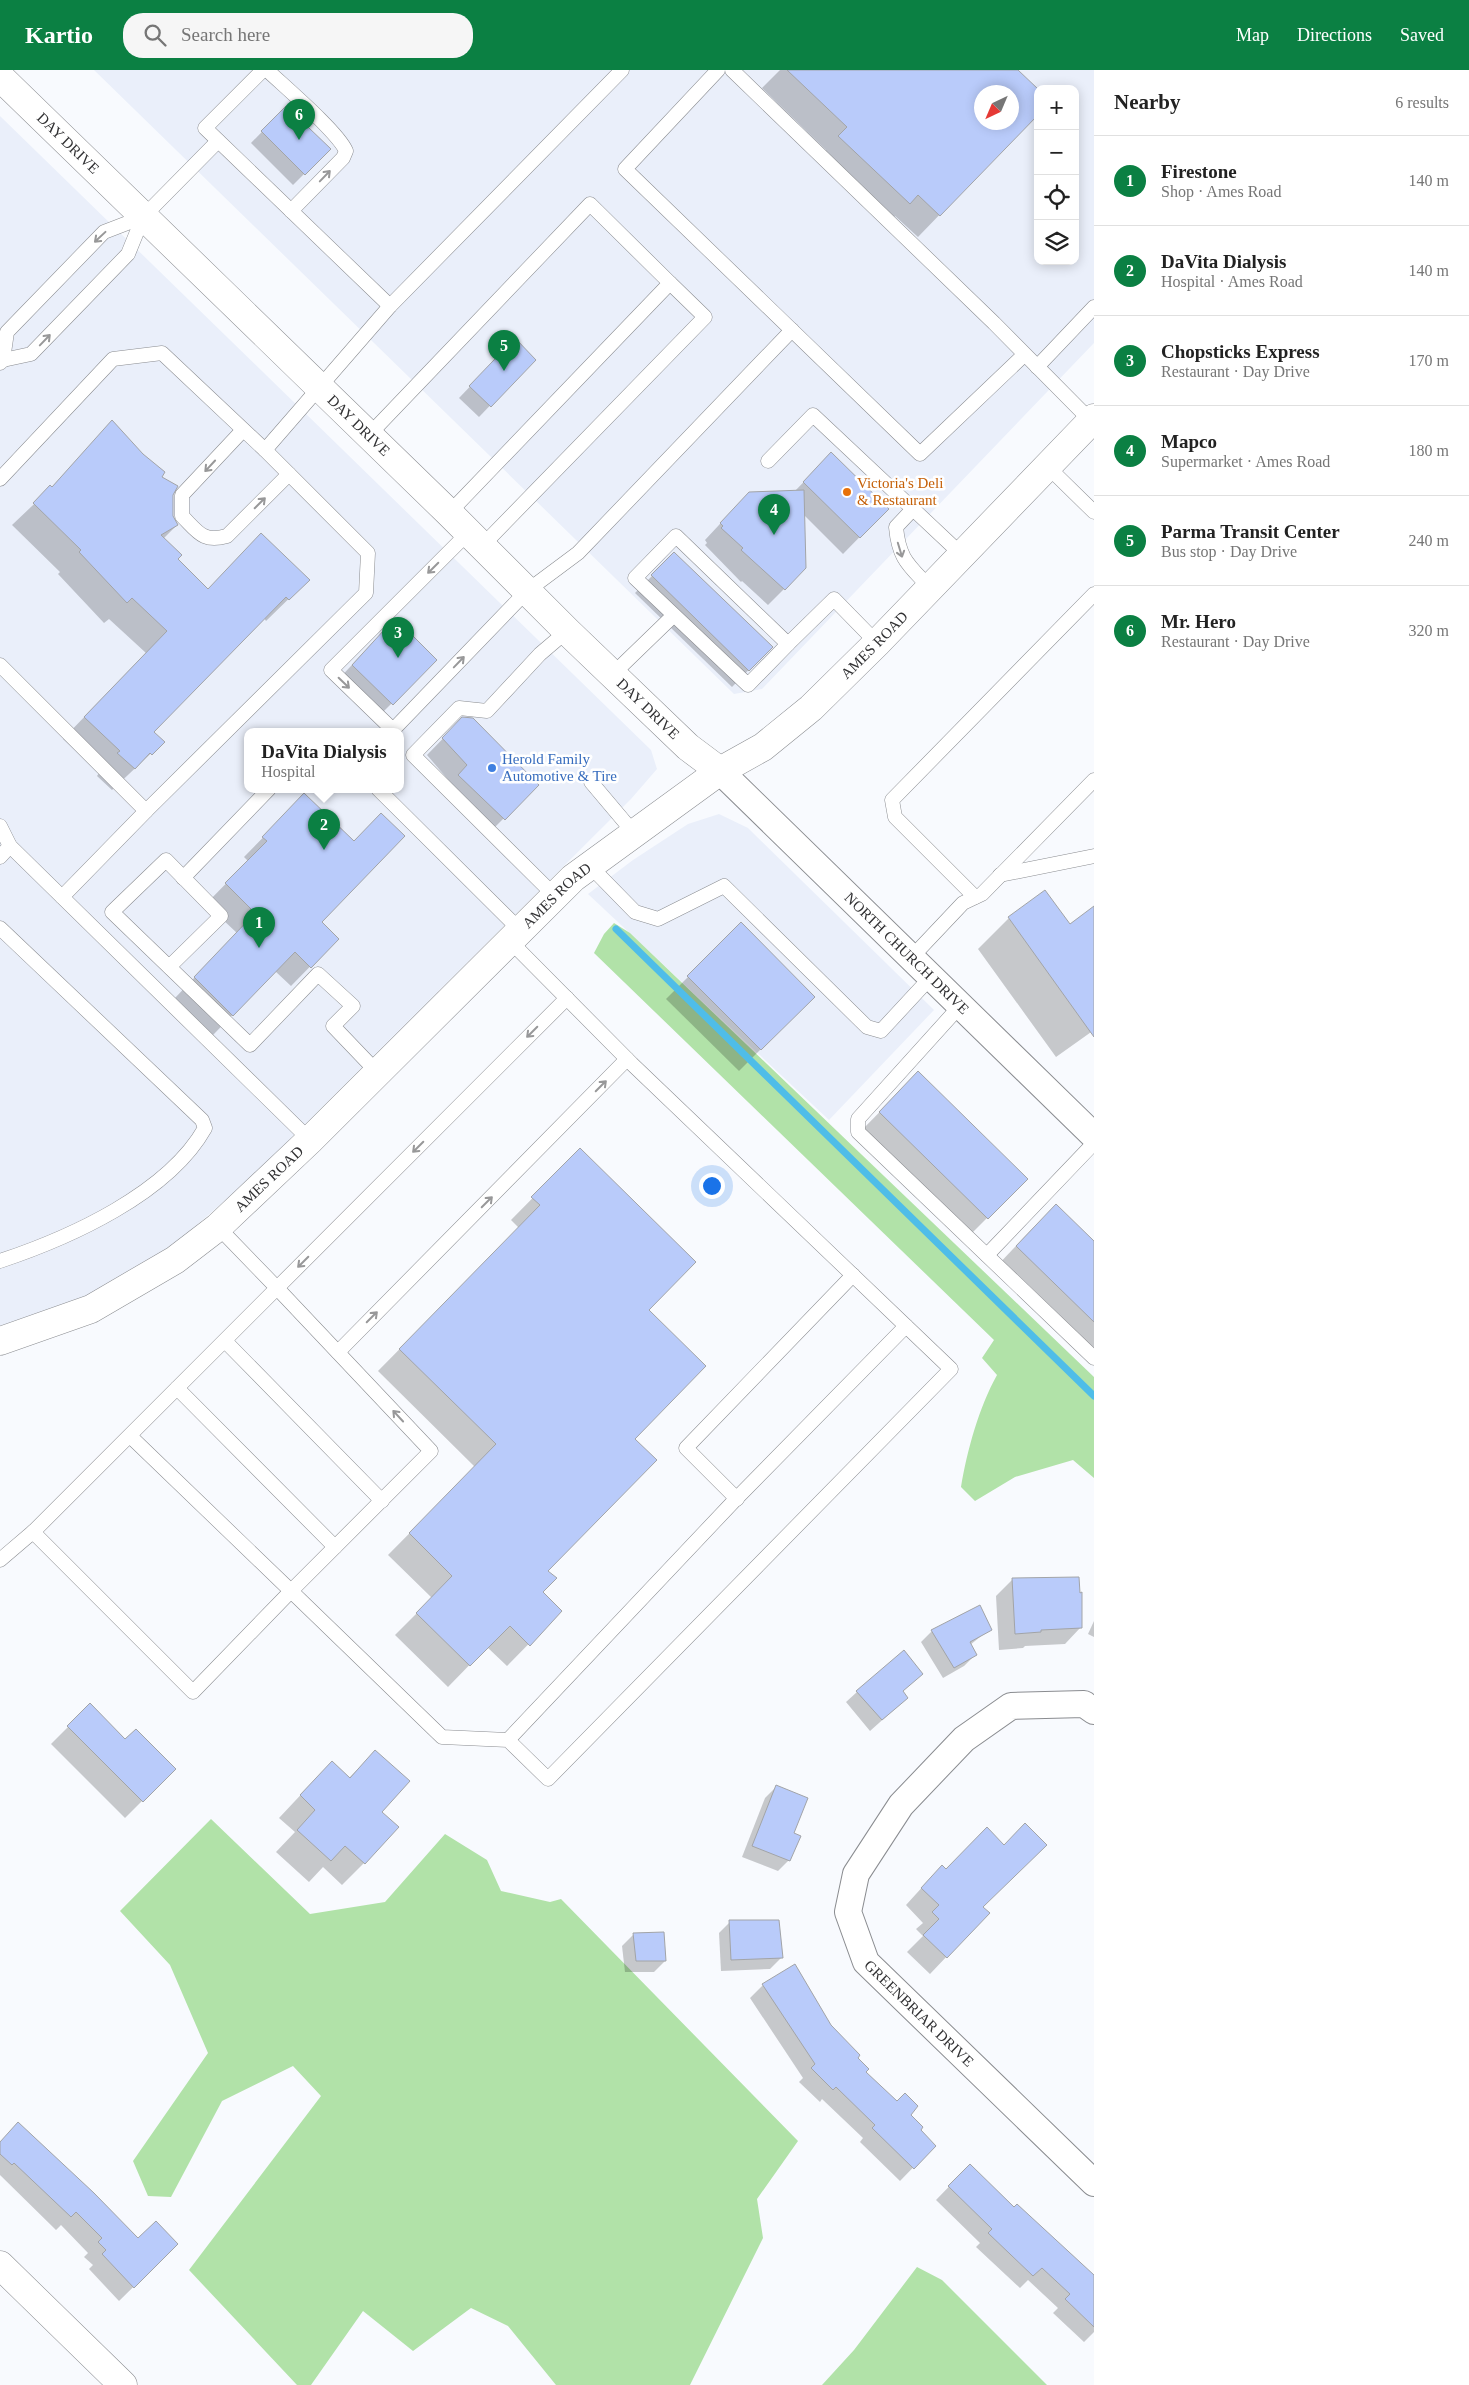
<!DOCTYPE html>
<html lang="en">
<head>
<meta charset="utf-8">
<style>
  :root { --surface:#fff; --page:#f6f6f6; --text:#222; --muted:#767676; --line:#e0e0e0; --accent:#0b8043 }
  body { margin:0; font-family:Georgia,serif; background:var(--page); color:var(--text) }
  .controls { position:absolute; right:15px; top:15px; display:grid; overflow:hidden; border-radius:10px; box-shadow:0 2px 12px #0003 }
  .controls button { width:45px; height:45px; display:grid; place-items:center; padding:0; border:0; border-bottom:1px solid var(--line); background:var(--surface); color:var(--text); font:25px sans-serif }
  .compass { position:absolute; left:974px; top:15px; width:45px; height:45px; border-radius:50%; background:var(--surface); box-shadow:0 2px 12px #0003; rotate:224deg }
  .you { position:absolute; left:711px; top:1115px; width:18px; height:18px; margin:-12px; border:4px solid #fff; border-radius:50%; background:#1a73e8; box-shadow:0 0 0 8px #1a73e833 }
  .badge { display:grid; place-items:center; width:32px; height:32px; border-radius:50%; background:var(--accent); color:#fff; font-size:16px; font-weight:700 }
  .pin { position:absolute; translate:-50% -41px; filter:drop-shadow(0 1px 2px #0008) }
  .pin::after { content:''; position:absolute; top:26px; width:18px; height:15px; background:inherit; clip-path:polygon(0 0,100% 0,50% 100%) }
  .popup { position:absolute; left:244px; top:658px; width:160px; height:65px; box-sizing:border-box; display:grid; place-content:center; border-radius:10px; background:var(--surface); filter:drop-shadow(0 1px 4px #0005); font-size:16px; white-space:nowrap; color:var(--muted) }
  .popup b { font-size:19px; color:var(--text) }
  .popup::after { content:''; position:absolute; left:50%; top:100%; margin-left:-10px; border:10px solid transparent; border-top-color:var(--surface) }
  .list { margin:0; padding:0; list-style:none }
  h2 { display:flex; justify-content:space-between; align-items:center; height:65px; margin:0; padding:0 20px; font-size:21px }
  h2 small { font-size:16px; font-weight:400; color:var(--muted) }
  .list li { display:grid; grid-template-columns:32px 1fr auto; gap:15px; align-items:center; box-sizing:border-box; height:90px; padding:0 20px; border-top:1px solid var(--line) }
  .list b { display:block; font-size:19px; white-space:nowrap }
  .list p { margin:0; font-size:16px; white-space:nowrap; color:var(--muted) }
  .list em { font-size:16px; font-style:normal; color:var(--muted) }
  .icon { flex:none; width:28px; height:28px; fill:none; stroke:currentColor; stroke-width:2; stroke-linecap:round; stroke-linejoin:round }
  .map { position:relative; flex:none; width:1094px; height:2315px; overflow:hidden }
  header { display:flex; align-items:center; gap:30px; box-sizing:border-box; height:70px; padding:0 25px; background:var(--accent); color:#fff }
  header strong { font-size:24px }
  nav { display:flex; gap:28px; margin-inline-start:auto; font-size:18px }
  .search { width:350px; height:45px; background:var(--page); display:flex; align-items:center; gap:12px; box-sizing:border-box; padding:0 18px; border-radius:20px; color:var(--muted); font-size:19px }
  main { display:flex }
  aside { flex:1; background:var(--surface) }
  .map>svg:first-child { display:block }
</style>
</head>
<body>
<header>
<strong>Kartio</strong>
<div class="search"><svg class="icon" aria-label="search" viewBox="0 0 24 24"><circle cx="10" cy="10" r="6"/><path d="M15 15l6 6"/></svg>Search here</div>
<nav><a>Map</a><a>Directions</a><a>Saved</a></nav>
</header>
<main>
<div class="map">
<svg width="1094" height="2315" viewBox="0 0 1094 2315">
  <rect width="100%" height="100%" fill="#f8fafe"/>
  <g fill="#eaeffa" fill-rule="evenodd">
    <path d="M 94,0 L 1094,0 L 1094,273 L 762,619 L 734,624 ZM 1038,19 L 1075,19 L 1075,191 L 1038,191 ZM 982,22 L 1012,22 L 1012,52 L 982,52 Z"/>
    <path d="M 0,46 L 651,680 L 657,699 L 631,729 L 251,1108 L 177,1172 L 128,1204 L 90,1226 L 0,1259 ZM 248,661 L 400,661 L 400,719 L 248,719 Z"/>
    <path d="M 719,744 L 748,758 L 934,940 L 829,1050 L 588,824 L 633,790 L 688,754 Z"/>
  </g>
  <g fill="#b1e2a8">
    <path d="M 614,853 L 630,863 L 1094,1307 L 1094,1408 L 1073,1390 L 1015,1407 L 975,1431 L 961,1417 C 967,1381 979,1337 997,1305 L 982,1288 L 994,1270 L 594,883 L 604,864 Z"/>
    <path d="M 211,1749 L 310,1844 L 385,1832 L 445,1764 L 487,1790 L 501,1821 L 550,1832 L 561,1829 L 798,2071 L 757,2129 L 763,2168 L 690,2315 L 556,2315 L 508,2256 L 471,2238 L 413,2281 L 363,2241 L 311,2315 L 297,2315 L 189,2200 L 321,2026 L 293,1996 L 222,2031 L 171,2127 L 148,2126 L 133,2091 L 208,1983 L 170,1895 L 120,1841 Z"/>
    <path d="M 917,2197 L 942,2210 L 1047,2315 L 822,2315 L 854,2280 Z"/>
  </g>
  <g fill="#0003" fill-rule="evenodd">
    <path d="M 780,0 L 1017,0 L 1038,43 L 918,167 L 895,146 L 887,155 L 818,89 L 826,80 L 762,18 ZM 982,22 L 1012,22 L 1012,52 L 982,52 Z"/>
    <path d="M 286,37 L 329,79 L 293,115 L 251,73 Z"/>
    <path d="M 504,281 L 534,290 L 479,347 L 459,328 Z"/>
    <path d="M 112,352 L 161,408 L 172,425 L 172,446 L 177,455 L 163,469 L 177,489 L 208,520 L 308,510 L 266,551 L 264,548 L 153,662 L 163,672 L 112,720 L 97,706 L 99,703 L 63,669 L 146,583 L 109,549 L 104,553 L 58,504 L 60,502 L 12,455 L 51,418 Z"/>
    <path d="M 831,384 L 887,439 L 843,484 L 804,445 L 805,498 L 768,535 L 742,511 L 741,512 L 705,475 L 707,473 L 705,470 L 732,441 L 794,422 Z"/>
    <path d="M 674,484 L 771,577 L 732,617 L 635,523 Z"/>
    <path d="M 378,567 L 435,590 L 375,650 L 336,612 Z"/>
    <path d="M 463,648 L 537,715 L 487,765 L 442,722 L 451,713 L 427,685 Z"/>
    <path d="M 285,745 L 354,773 L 320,852 L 337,869 L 291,916 L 275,901 L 213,965 L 175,928 L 237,863 L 206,834 L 248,791 L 244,787 Z"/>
    <path d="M 1094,837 L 1094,960 L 1056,987 L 978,879 L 1009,848 L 1069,855 Z"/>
    <path d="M 741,854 L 813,927 L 739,1001 L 666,929 Z"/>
    <path d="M 918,1003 L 1026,1109 L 965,1170 L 858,1064 Z"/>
    <path d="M 580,1080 L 647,1240 L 633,1369 L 547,1501 L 541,1522 L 561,1541 L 507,1596 L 487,1577 L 448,1617 L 395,1565 L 432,1528 L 388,1485 L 475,1397 L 378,1301 L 519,1158 L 511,1150 Z"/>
    <path d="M 1034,1157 L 1094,1173 L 1094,1294 L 995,1198 Z"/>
    <path d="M 1013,1509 L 1079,1524 L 1081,1557 L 1065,1574 L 1025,1576 L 1023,1578 L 999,1580 L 996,1526 Z"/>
    <path d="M 1094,1551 L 1094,1567 L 1088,1564 Z"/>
    <path d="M 990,1559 L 970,1575 L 975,1585 L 964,1596 L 943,1608 L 921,1572 L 932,1561 Z"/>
    <path d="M 921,1604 L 902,1622 L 907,1628 L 870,1661 L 846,1632 L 857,1622 Z"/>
    <path d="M 90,1635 L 125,1671 L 174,1699 L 125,1748 L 51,1674 Z"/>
    <path d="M 375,1682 L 380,1742 L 364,1793 L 342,1815 L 323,1797 L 309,1812 L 276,1782 L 295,1762 L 279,1748 L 310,1715 L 349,1708 Z"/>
    <path d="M 776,1717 L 792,1764 L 789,1790 L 778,1801 L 742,1787 L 765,1728 Z"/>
    <path d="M 1004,1776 L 982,1837 L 988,1843 L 930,1904 L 907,1882 L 923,1866 L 916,1859 L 923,1853 L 906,1835 L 926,1813 L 946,1801 Z"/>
    <path d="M 730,1852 L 781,1888 L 770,1899 L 721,1901 L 719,1863 Z"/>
    <path d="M 663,1863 L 665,1891 L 654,1902 L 625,1902 L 622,1876 L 633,1865 Z"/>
    <path d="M 763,1915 L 830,1956 L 856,1988 L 864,2002 L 934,2076 L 900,2111 L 860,2072 L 863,2068 L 822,2029 L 820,2032 L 799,2012 L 803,2008 L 750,1928 Z"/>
    <path d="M 0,2073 L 138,2170 L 177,2174 L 119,2231 L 89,2199 L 93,2195 L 84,2187 L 88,2183 L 61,2155 L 56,2160 L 0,2105 Z"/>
    <path d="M 970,2095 L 1014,2138 L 1094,2206 L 1094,2262 L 1084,2272 L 1053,2243 L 1058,2238 L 1028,2210 L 1020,2218 L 976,2177 L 980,2173 L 936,2130 Z"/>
  </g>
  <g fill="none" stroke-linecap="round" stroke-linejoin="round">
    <path stroke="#4fbde8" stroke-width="7" d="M 616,859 L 1094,1326"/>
  </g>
  <g fill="#b9cbfa" stroke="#a2a4a7" fill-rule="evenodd">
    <path d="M 787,0 L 1018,0 L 1038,19 L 1038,45 L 940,146 L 918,125 L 910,134 L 838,66 L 847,57 ZM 982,22 L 1012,22 L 1012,52 L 982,52 Z"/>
    <path d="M 286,36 L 331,79 L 305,105 L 261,61 Z"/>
    <path d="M 515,268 L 536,290 L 491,337 L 469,316 Z"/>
    <path d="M 112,350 L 143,384 L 165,402 L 162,407 L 178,416 L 173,425 L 173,446 L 178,455 L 161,465 L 182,485 L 178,489 L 208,519 L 261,463 L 310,510 L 289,530 L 286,527 L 154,662 L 165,672 L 152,685 L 150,683 L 135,699 L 117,683 L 120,681 L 84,647 L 167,561 L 132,528 L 127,533 L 79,482 L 81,480 L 33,433 L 50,415 L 52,417 Z"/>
    <path d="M 831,382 L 889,439 L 860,468 L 803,412 Z"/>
    <path d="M 804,420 L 806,498 L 785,520 L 741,480 L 743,478 L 721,458 L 723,456 L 720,453 L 749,422 Z"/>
    <path d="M 674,482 L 773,577 L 749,601 L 651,505 Z"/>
    <path d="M 395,548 L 437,590 L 393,635 L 352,595 Z"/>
    <path d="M 462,647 L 473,648 L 539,715 L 505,750 L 458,705 L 467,695 L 442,668 Z"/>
    <path d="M 304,723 L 354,771 L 381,743 L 405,766 L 322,852 L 339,869 L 311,898 L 295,882 L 233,946 L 194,907 L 255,843 L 225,813 L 267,771 L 262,767 Z"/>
    <path d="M 1045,820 L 1070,854 L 1094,836 L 1094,967 L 1008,847 Z"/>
    <path d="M 741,852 L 815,927 L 761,980 L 687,906 Z"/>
    <path d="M 918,1001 L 1028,1109 L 988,1149 L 879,1042 Z"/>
    <path d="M 580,1078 L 696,1192 L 649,1240 L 706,1296 L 635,1369 L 657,1390 L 548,1501 L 557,1508 L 543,1522 L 562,1541 L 530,1576 L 510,1556 L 470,1596 L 416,1543 L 452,1506 L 409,1463 L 496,1374 L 399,1279 L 540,1135 L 531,1127 Z"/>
    <path d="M 1056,1134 L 1094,1171 L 1094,1252 L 1016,1176 Z"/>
    <path d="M 1079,1507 L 1080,1523 L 1082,1522 L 1082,1558 L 1041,1560 L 1041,1562 L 1015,1564 L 1012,1508 Z"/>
    <path d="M 980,1535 L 992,1560 L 970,1572 L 977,1585 L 954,1598 L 931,1560 Z"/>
    <path d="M 904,1580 L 923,1604 L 903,1621 L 908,1628 L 882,1650 L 856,1621 Z"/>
    <path d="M 90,1633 L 125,1669 L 136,1659 L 176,1699 L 143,1732 L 67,1656 Z"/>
    <path d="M 375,1680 L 410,1711 L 382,1742 L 399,1757 L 365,1794 L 345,1776 L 331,1791 L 297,1760 L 315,1740 L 300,1725 L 332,1691 L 350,1708 Z"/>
    <path d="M 776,1715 L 808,1728 L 794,1763 L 801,1766 L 790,1791 L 752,1776 Z"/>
    <path d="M 1025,1753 L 1047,1775 L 983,1837 L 990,1843 L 947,1888 L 923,1865 L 939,1849 L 932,1842 L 939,1835 L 921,1818 L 942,1795 L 946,1799 L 987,1757 L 1004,1775 Z"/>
    <path d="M 729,1850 L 779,1850 L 783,1888 L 731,1890 Z"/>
    <path d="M 664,1862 L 666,1891 L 636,1891 L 633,1863 Z"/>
    <path d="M 795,1894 L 831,1955 L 860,1985 L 858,1988 L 869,1999 L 866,2002 L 897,2031 L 905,2023 L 918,2036 L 911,2045 L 923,2057 L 921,2060 L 936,2076 L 914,2099 L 872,2058 L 875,2055 L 836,2017 L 833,2020 L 811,1998 L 815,1994 L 762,1914 Z"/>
    <path d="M 18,2052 L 94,2123 L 138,2168 L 156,2151 L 178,2174 L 134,2218 L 102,2184 L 106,2180 L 98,2172 L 102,2168 L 76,2142 L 71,2147 L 14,2093 L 12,2095 L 0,2084 L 0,2072 Z"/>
    <path d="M 970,2094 L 1014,2137 L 1017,2134 L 1094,2205 L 1094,2257 L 1065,2229 L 1070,2224 L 1042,2198 L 1033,2206 L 988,2163 L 992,2159 L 948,2116 Z"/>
  </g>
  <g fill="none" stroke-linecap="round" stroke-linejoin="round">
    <defs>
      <g id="service">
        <path d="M 263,0 L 205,58 L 390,236"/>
        <path d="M 267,0 C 285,17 338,62 346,81 L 343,88 L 291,141"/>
        <path d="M 718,0 L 625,99 L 920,384 L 1024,285"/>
        <path d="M 732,0 L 994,253 L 1091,351"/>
        <path d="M 3,290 L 31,284 L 128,184 L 143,147 L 218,71"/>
        <path d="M 0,293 L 3,290 L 7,262 L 104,162 L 143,147"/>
        <path d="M 1037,297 L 1094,237"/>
        <path d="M 243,360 L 182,425 L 182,446 C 198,462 203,473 227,466 L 289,404"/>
        <path d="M 368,366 L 590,134 L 670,213 L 449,443"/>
        <path d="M 768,391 L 813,345 L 962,485"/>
        <path d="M 1047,396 L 1094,442"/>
        <path d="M 0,409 L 113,289 L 162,283 L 265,380 L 390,236 L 622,0"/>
        <path d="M 913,439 L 896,457 C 899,490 909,495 930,518"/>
        <path d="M 468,463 L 331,600 L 393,660 L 527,521 L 578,483 L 792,260"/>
        <path d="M 481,477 L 705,247 L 670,213"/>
        <path d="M 788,574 L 834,529 L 877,573"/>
        <path d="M 0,595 L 146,741 L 366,523 L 368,483 L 265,380"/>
        <path d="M 613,604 L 674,545 L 748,615 L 788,574 L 676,466 L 635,508 L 674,545"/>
        <path d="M 591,712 L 634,763"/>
        <path d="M 378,719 L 520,860"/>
        <path d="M 0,756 L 10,776 L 310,1070"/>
        <path d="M 0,787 L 10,776"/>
        <path d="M 590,796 L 635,842 L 658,849 L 724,816 L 867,957 L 881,961 L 931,907"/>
        <path d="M 1000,805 L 1094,786"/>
        <path d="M 183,808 L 269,719"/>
        <path d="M 555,826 L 413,685 L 459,638 L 487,641 L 540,584 L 567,561"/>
        <path d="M 62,827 L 146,741"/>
        <path d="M 975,827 L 895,747 L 892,730 L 1094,524"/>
        <path d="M 0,858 L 202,1050 L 205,1058 C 168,1124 69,1168 0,1191"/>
        <path d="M 911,888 L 963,833 L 982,824 L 1094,710"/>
        <path d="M 169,897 L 221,846 L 166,790 L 112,842 L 250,975 L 318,904 L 353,936 L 333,956 L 377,1002"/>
        <path d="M 960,936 L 858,1049 L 858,1062 L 1094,1288"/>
        <path d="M 218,1157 L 277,1218 L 33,1462 L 193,1622 L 291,1521 L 442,1667 L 508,1670 L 548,1709 L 951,1299 L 906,1256"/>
        <path d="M 987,1185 L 1094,1073"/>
        <path d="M 225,1271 L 382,1431"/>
        <path d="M 338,1282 L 627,989"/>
        <path d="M 177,1318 L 335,1477"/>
        <path d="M 130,1366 L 291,1521 L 431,1381 L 277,1218 L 567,928"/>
        <path d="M 737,1429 L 686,1378 L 853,1205"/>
        <path d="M 0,1490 L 34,1461"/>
        <path d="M 508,1670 L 734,1431 L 906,1256 L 632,994 L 510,871"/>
      </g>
      <g id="minor">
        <path id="s1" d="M 720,701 L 1094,1066"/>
        <path id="s2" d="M 1094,1641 L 1084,1634 L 1011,1636 L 964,1669 L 901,1735 L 856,1804 L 848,1842 L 866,1892 L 1094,2113"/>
      </g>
      <g id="tertiary">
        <path id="s3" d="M 0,7 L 449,443 L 567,561 L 688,677 L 720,701"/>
        <path id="s4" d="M 0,1271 L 91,1239 L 175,1190 L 218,1157 L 310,1070 L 573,808 L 720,701 L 763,677 L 811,638 L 877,573 L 1094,348"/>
      </g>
      <path id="secondary" d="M 0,2195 L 123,2315"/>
    </defs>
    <use href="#service" stroke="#8a8c90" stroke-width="15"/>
    <use href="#minor" stroke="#8a8c90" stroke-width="28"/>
    <use href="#tertiary" stroke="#8a8c90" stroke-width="29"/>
    <use href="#secondary" stroke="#8a8c90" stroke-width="29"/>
    <use href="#service" stroke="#fff" stroke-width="14"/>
    <use href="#minor" stroke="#fff" stroke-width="26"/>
    <use href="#tertiary" stroke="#fff" stroke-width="28"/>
    <use href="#secondary" stroke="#fff" stroke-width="28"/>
  </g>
  <defs><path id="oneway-shaft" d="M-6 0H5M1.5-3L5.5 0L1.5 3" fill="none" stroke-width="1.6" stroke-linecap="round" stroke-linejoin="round" transform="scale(1.25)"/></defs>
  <g stroke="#989899">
    <use href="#oneway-shaft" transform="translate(325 106) rotate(-46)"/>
    <use href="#oneway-shaft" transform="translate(100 167) rotate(137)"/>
    <use href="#oneway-shaft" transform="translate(45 270) rotate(-46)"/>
    <use href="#oneway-shaft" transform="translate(210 396) rotate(133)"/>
    <use href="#oneway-shaft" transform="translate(260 433) rotate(-45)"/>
    <use href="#oneway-shaft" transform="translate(900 480) rotate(73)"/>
    <use href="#oneway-shaft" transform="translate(433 498) rotate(135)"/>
    <use href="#oneway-shaft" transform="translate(459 592) rotate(-46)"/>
    <use href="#oneway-shaft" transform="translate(344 613) rotate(44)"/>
    <use href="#oneway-shaft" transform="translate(532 962) rotate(135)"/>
    <use href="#oneway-shaft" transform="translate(601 1016) rotate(-45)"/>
    <use href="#oneway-shaft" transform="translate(418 1077) rotate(135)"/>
    <use href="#oneway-shaft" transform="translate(487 1132) rotate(-45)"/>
    <use href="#oneway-shaft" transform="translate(303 1192) rotate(135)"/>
    <use href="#oneway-shaft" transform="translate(372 1247) rotate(-45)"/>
    <use href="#oneway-shaft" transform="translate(398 1346) rotate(-133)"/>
  </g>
  <circle fill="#e8710a" stroke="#fff" stroke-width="2" cx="847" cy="422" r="5"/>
  <circle fill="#3f7fe0" stroke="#fff" stroke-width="2" cx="492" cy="698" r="5"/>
  <g text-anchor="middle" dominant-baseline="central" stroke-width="5" stroke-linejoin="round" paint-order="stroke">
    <g font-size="15" fill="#313133" stroke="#fff">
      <text stroke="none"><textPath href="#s3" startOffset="95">DAY DRIVE</textPath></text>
      <text stroke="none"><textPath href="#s3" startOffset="500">DAY DRIVE</textPath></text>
      <text stroke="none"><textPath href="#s4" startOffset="1128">AMES ROAD</textPath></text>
      <text stroke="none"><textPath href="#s3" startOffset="905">DAY DRIVE</textPath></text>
      <text stroke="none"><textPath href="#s4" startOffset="722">AMES ROAD</textPath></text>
      <text stroke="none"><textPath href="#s1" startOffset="261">NORTH CHURCH DRIVE</textPath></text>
      <text stroke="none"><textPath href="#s4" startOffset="318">AMES ROAD</textPath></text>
      <text stroke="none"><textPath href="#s2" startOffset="482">GREENBRIAR DRIVE</textPath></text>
    </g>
    <g font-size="15" fill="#c56008" stroke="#fff" text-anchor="start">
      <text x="857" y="413">Victoria's Deli<tspan x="857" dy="17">&amp; Restaurant</tspan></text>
    </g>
    <g font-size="15" fill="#366cbe" stroke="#fff" text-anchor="start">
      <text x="502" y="689">Herold Family<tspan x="502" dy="17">Automotive &amp; Tire</tspan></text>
    </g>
  </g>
</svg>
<div class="controls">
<button>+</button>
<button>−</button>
<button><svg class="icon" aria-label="locate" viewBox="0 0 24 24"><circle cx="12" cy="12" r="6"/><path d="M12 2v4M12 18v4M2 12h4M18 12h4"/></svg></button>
<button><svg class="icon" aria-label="layers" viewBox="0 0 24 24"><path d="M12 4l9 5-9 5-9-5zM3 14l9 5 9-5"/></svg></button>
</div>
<svg class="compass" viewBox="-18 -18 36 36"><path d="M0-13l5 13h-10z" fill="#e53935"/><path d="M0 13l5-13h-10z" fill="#767676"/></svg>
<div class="you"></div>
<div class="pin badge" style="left:259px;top:878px">1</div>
<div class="pin badge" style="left:324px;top:780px">2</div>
<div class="popup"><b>DaVita Dialysis</b>Hospital</div>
<div class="pin badge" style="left:398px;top:588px">3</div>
<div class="pin badge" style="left:774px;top:465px">4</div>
<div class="pin badge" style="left:504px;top:301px">5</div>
<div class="pin badge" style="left:299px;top:70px">6</div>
</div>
<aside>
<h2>Nearby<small>6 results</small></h2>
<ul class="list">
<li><span class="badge">1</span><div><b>Firestone</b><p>Shop · Ames Road</p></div><em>140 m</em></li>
<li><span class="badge">2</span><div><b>DaVita Dialysis</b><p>Hospital · Ames Road</p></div><em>140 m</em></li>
<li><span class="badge">3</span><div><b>Chopsticks Express</b><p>Restaurant · Day Drive</p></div><em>170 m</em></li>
<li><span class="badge">4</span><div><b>Mapco</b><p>Supermarket · Ames Road</p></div><em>180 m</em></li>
<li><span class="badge">5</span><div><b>Parma Transit Center</b><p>Bus stop · Day Drive</p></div><em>240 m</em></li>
<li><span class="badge">6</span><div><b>Mr. Hero</b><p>Restaurant · Day Drive</p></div><em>320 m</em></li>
</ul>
</aside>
</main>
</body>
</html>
